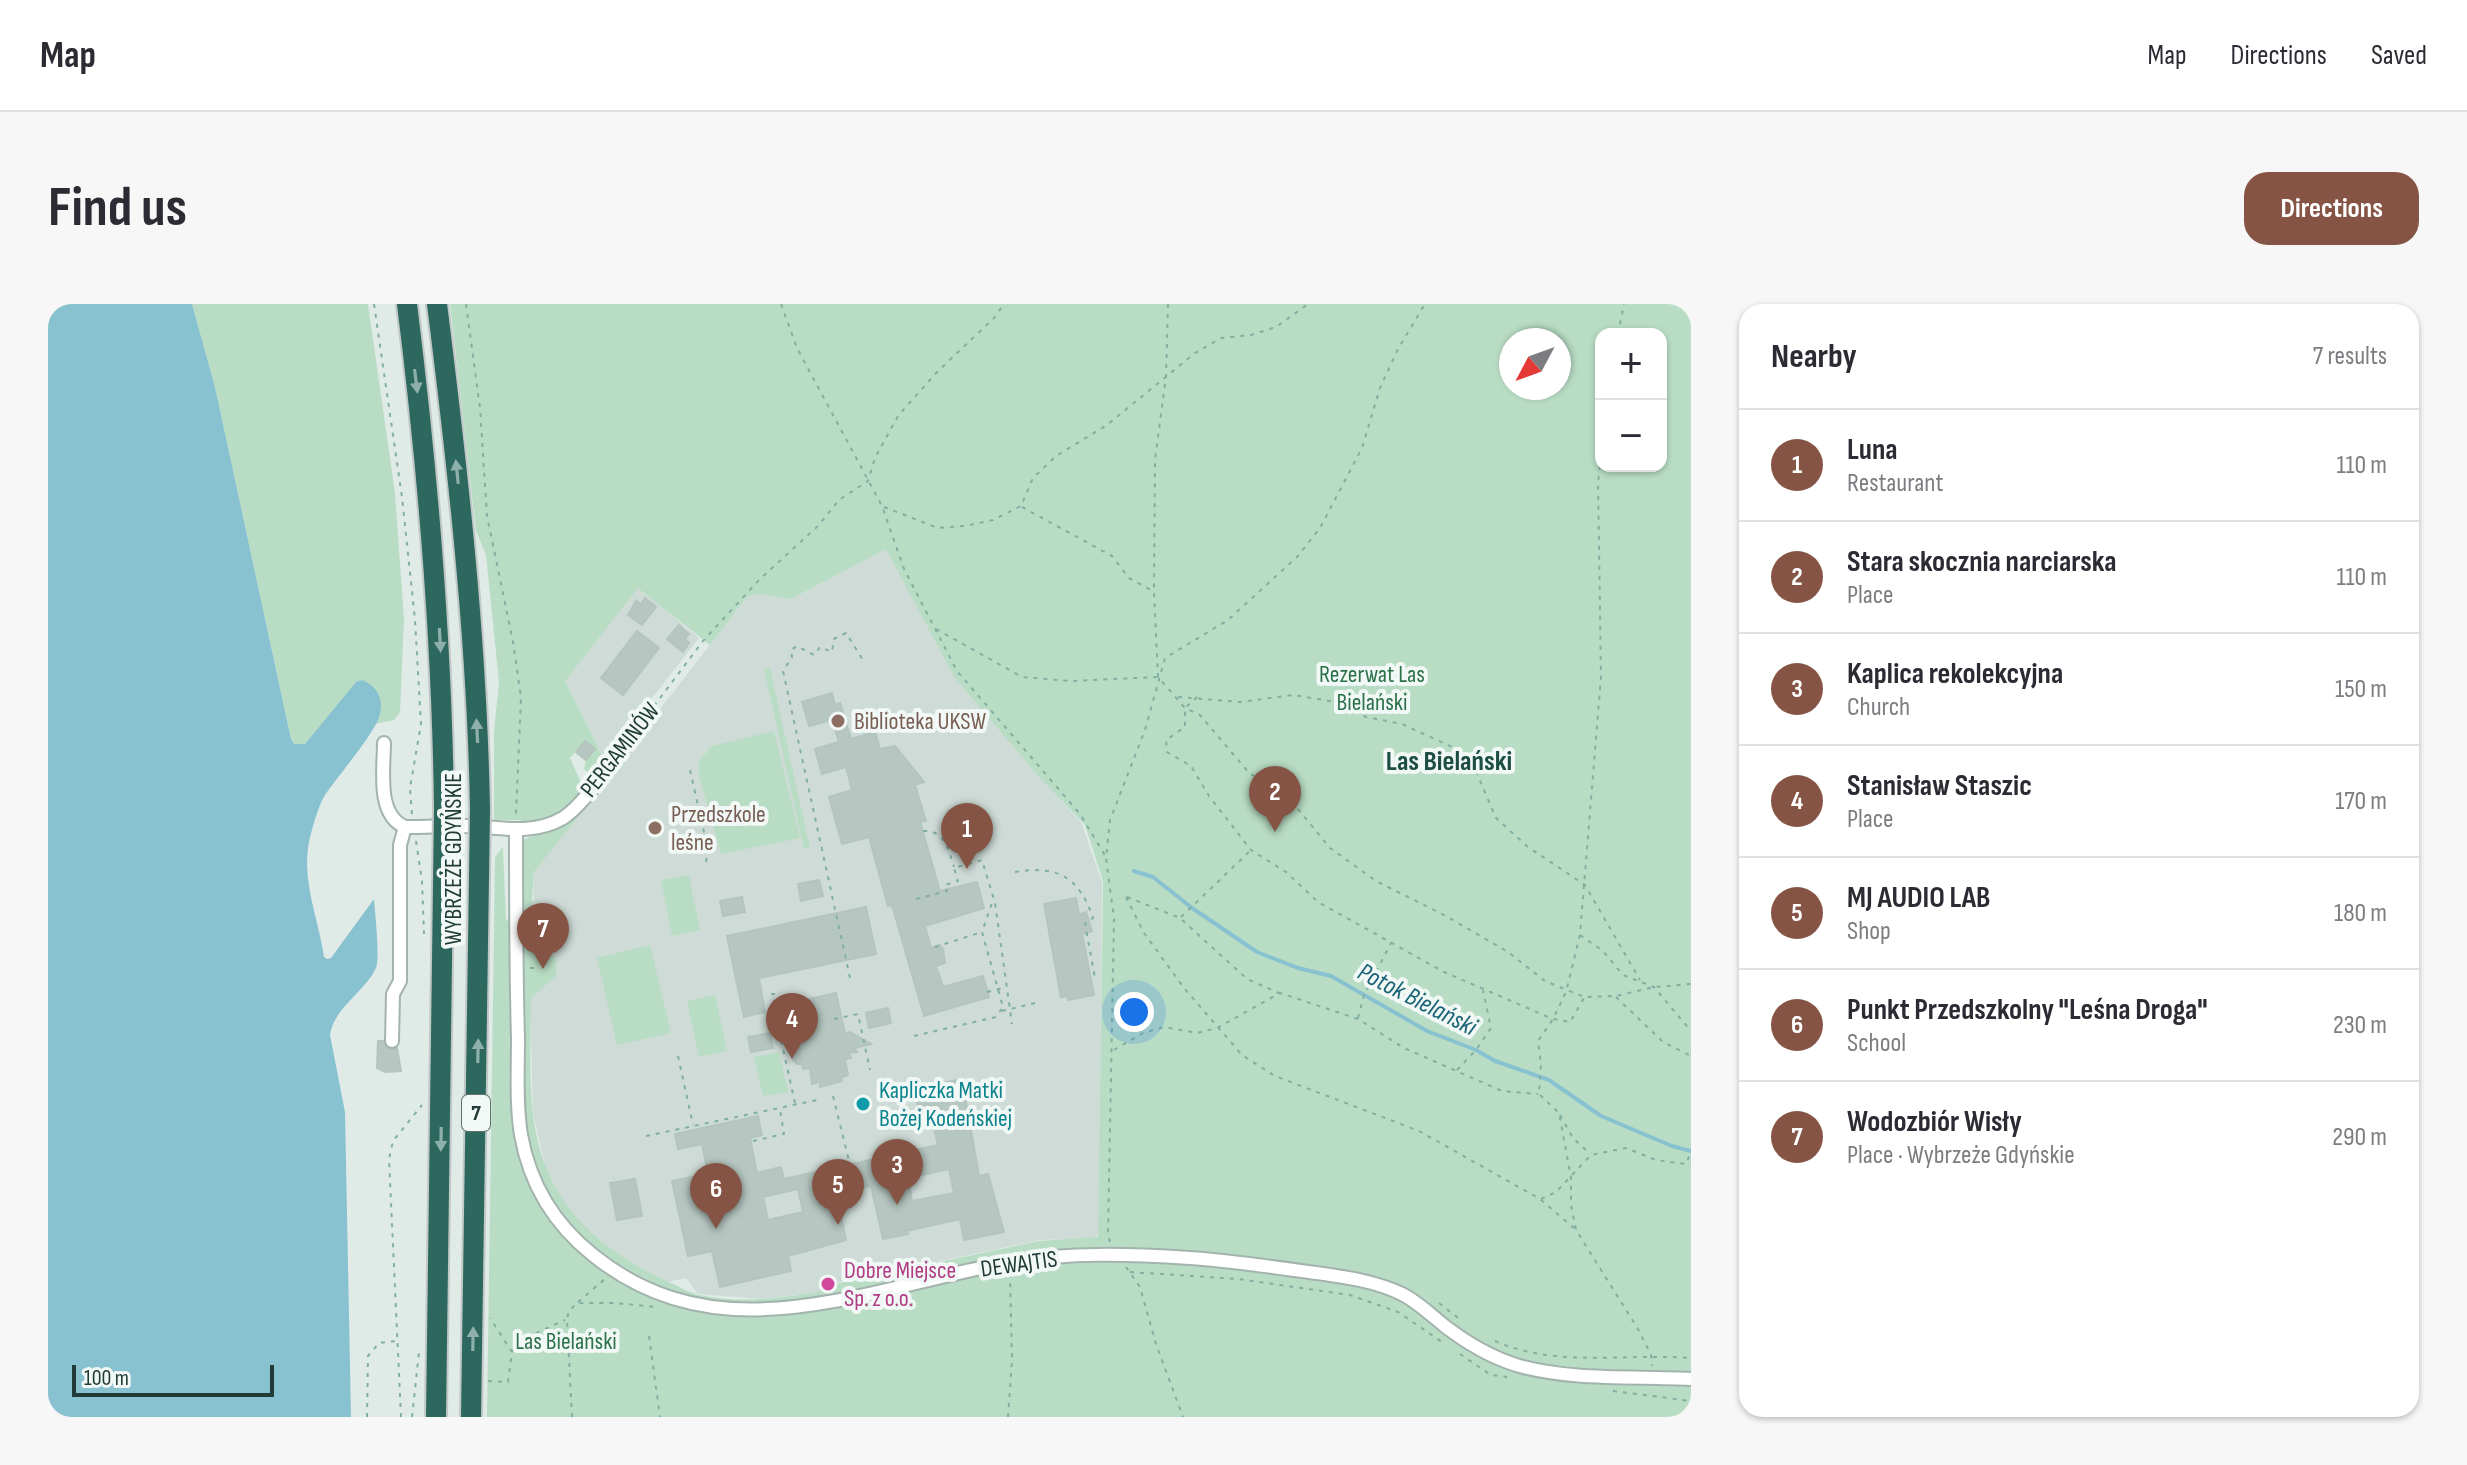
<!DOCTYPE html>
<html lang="en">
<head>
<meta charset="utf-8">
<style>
  :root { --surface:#fff; --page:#f7f7f7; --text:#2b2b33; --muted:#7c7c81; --line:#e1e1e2; --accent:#855444 }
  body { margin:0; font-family:"Sofia Sans Condensed",sans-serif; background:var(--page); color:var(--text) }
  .controls { position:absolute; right:24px; top:24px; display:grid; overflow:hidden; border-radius:16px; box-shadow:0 2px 6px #0004 }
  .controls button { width:72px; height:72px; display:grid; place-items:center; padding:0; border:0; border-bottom:2px solid var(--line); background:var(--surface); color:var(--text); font:40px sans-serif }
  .compass { position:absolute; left:1451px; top:24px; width:72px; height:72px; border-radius:50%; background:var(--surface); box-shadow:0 2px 6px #0004; rotate:229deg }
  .scale { position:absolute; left:24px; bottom:20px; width:202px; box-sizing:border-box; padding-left:8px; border:4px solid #213c36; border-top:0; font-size:22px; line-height:28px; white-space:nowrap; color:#213c36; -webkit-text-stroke:6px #f1f8f5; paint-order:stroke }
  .you { position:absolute; left:1086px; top:708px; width:28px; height:28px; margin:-20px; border:6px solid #fff; border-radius:50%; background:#1a73e8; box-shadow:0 0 0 12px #1a73e833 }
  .badge { display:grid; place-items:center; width:52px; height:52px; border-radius:50%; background:var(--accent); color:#fff; font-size:26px; font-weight:700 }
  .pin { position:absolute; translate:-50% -66px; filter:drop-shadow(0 2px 4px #0008) }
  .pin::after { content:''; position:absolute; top:42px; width:28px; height:24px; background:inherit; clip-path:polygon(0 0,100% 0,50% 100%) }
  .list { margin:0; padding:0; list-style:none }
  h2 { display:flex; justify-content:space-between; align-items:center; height:104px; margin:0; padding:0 32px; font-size:34px }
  h2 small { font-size:26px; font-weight:400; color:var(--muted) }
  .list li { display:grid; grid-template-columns:52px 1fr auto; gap:24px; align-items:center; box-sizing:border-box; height:112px; padding:0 32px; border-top:2px solid var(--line) }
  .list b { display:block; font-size:30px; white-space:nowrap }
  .list p { margin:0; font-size:26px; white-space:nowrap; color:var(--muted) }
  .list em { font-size:26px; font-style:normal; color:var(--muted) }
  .map { position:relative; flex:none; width:1643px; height:1113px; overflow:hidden; border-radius:24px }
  header { display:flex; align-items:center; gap:48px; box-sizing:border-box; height:112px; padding:0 40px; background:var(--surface); border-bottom:2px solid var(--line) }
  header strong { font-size:38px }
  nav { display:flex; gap:44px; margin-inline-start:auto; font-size:28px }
  .intro { display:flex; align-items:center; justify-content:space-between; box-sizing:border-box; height:192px; padding:0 48px }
  h1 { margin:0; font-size:56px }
  .button { padding:20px 36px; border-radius:24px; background:var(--accent); color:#fff; font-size:28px; font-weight:700 }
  main { display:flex; gap:48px; padding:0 48px }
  aside { flex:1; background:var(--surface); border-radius:24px; box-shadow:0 2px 6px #0004 }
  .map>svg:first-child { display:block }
</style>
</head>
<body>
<header>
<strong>Map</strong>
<nav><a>Map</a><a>Directions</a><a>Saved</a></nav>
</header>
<div class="intro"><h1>Find us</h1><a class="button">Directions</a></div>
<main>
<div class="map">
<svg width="1643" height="1113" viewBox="0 0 1643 1113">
  <rect width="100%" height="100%" fill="#e0ebe7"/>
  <g fill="#cedbd6">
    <path d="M 839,244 L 908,375 L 1034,520 L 1054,579 L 1051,930 L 1046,934 L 993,936 L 787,979 L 789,986 L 714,995 L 650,990 L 638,974 L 619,978 L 576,955 L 556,939 L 532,919 L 514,895 L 498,866 L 485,809 L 482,693 L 508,672 L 507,655 L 481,635 L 480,603 L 486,595 L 485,569 L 699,293 L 708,290 L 743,295 Z"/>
    <path d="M 590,283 L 651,334 L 600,399 L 591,401 L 585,409 L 586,418 L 556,455 L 517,376 Z"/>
  </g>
  <g fill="#b9ddc4" fill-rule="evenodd">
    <path d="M 144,0 L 320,0 L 347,189 L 356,315 L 352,408 L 346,416 L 327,420 L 332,412 L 313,376 L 308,379 L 257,440 L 246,440 L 243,435 L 167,83 Z"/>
    <path d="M 402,0 L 1643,0 L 1643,1113 L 439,1113 L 447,553 L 455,543 L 458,617 L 474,606 L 474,536 L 502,526 L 534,508 L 485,569 C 486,592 481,611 481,635 L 508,655 L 508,672 L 483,694 C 483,750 477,815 500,868 C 523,922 572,956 623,979 C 632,983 642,989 651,991 C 693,1000 737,994 778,986 L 777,982 L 991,937 L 1050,933 L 1055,577 L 1037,521 L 992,474 L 907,374 L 838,245 L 743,295 L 709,290 L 699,293 L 662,341 L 590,284 L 517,377 L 556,455 L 546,469 L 542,470 L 536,465 L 538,456 L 546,444 L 537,437 L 522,454 L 534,481 C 524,511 500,517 472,520 L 473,516 L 446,516 L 446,428 L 451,378 L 438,251 L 428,227 ZM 1553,30 L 1613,30 L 1613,162 L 1553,162 ZM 1463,36 L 1511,36 L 1511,84 L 1463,84 Z"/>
    <path d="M 722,364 L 762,544 L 756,545 L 716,365 Z"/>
    <path d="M 726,427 L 752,534 L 673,550 L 651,472 L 651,457 L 664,442 Z"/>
    <path d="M 641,571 L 652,626 L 624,632 L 613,576 Z"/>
    <path d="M 602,641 L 623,729 L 569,741 L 549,654 Z"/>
    <path d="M 667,691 L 679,747 L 651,753 L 639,697 Z"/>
    <path d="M 731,748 L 740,788 L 715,792 L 706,753 Z"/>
  </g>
  <path fill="#88c2d1" d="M 0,0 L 144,0 L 167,83 L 243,435 L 246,440 L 257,440 L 308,378 L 314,376 C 328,382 336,393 332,410 C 329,427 289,473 277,491 C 270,502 262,531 260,544 C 255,581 271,617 276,653 L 279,655 L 283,654 L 326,595 C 327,608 332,654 328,664 C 317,688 286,703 282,731 L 297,808 L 303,1113 L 0,1113 Z"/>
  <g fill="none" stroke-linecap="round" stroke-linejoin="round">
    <path stroke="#88c2d1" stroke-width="4" d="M 1086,567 L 1105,573 L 1144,604 L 1209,648 L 1250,664 L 1283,672 L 1379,727 L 1428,746 L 1447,757 L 1501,776 L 1553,812 L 1624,842 L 1643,847"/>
  </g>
  <g fill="#b6c6c0" stroke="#b3c5be" stroke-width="2" fill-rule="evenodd">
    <path d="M 597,294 L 608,303 L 594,321 L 580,311 L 588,297 L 593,300 Z"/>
    <path d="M 631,321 L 641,330 L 637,335 L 641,339 L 635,348 L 619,335 Z"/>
    <path d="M 589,327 L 611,344 L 575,391 L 553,374 Z"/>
    <path d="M 784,389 L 787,401 L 792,399 L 803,435 L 827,428 L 832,445 L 847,442 L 876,478 L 867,481 L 878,517 L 872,518 L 892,587 L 929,578 L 936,604 L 877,622 L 883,644 L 892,641 L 895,645 L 897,659 L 888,662 L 895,683 L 935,672 L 941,693 L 876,712 L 844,601 L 840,602 L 821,533 L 794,540 L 781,493 L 804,486 L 798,463 L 774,470 L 767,445 L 791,438 L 784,416 L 761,422 L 754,398 Z"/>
    <path d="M 537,437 L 547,445 L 538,456 L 528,448 Z"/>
    <path d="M 771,576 L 775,592 L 753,597 L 750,580 Z"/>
    <path d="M 694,593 L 697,608 L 675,612 L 672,597 Z"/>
    <path d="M 1028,594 L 1031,611 L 1038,608 L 1044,627 L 1034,630 L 1046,691 L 1020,696 L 1020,692 L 1013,693 L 996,600 Z"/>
    <path d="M 818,603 L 828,650 L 711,674 L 717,708 L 696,713 L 679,632 Z"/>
    <path d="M 788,689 L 797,730 L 802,728 L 823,740 L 806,744 L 809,748 L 801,749 L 803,754 L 797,755 L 800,771 L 794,773 L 794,777 L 772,783 L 772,778 L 764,780 L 762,764 L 755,765 L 754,760 L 749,760 L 745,756 L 744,740 L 747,740 L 745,740 L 747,732 L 743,699 Z"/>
    <path d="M 840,704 L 843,719 L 821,724 L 818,709 Z"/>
    <path d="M 722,729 L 725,744 L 703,748 L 700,733 Z"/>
    <path d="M 330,737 L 335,737 L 340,745 L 349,744 L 353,767 L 337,768 L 329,764 Z"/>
    <path d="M 914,775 L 931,872 L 940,870 L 956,928 L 916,936 L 912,915 L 859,927 L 860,930 L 835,935 L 823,882 L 788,889 L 798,936 L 740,952 L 743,967 L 672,983 L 664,947 L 640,952 L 624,877 L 660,870 L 654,840 L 630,845 L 627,830 L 710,812 L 714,831 L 702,834 L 709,869 L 733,863 L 736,875 L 890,841 L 885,819 L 874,821 L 866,785 ZM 901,865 L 906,889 L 864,897 L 860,874 ZM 750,885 L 755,908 L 720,916 L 715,893 Z"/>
    <path d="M 587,875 L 594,912 L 569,916 L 562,879 Z"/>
  </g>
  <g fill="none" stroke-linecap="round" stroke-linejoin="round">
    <defs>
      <g id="minor">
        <path d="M 336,439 C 336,465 328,511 357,523 C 377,523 398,522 418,522 C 452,523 484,532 515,514 C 538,500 579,438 597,414"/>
        <path d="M 468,528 C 468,597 468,666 470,735 C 470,767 468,800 473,831 C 482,881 506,920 545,951 C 672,1054 818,984 958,959 C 1018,948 1081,950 1142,954 C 1184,957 1226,963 1268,969 C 1297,973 1327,977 1354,990 C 1370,998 1384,1012 1398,1023 C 1419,1039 1443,1053 1468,1061 C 1523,1077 1586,1072 1643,1075"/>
        <path d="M 344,737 L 345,690 L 352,677 L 352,541 L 357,523"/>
      </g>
      <g id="highway">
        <path d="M 359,0 C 380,168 394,335 396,505"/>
        <path d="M 389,0 C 410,167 429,336 432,505"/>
      </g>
    </defs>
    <use href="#minor" stroke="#a3b3ae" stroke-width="16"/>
    <use href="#highway" stroke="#c1c8c7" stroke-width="24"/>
    <g stroke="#81afa2" stroke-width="2" stroke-dasharray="4 6" stroke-linecap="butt">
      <path d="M 326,0 L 354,193 L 367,316 L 373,420 L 362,484 L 364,511"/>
      <path d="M 418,0 L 432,104 L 439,212 L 465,338 L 473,393 L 468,510"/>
      <path d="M 733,0 L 749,44 L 834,202 L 856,265 L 909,367 L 1032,510 L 1058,553"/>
      <path d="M 1120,0 L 1118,72 L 1107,156 L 1106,288 L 1110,373 L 1137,404 L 1152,411 L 1202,470 L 1231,482 L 1282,544 L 1328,577 L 1398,612 L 1460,648 L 1497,677 L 1536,693 L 1568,692 L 1606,683 L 1643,680"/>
      <path d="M 1570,30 L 1576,0"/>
      <path d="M 1553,152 L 1550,179 L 1553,373 L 1532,631 L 1518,688 L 1505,715 L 1490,737 L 1493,760 L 1491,790 L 1511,809 L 1523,874 L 1523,901 L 1528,926 L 1590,1025 L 1603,1051 L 1604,1062"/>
      <path d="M 836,203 L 890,224 L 917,222 L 945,216 L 973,202 L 985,174 L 1008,152 L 1059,121 L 1147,49 L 1173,34 L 1203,31 L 1228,23 L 1260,0"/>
      <path d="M 974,203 L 1064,252 L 1081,274 L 1105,287"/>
      <path d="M 888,325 L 974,373 L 1023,377 L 1109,373"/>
      <path d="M 1130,393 L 1192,398 L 1245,391 L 1288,398 L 1318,413 L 1354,420 L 1413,447 L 1424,458 L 1448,514 L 1480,543 L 1537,581 L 1592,676"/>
      <path d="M 1149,393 L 1137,404 L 1137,423 L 1118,436 L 1119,448 L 1143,462 L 1161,492 L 1203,546 L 1238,568 L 1270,598 L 1396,668 L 1505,715 L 1522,718 L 1536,694"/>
      <path d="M 606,402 L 655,337 L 711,276 L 770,222 L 791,196 L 820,177 L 827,154 L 850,112 L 889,68 L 946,14 L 956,0"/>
      <path d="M 642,466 L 660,546 L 658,558"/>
      <path d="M 875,527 C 897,526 900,545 906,563"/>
      <path d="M 368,537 L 374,577 L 376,630"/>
      <path d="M 967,568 C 1010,561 1031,573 1045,614 L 1037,620 L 1047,674"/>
      <path d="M 1078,593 L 1096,629 L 1136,684 L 1194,751 L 1227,772 L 1371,827 L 1492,895 L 1527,925"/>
      <path d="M 1079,593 L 1132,614 L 1199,675 L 1231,689"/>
      <path d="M 868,595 L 899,587 L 897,581 L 910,577 L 906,564 L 934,556 L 947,599 L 964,720"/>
      <path d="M 1133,613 L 1203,546"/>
      <path d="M 1532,631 L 1555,647 L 1575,671 L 1606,683 L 1643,727"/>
      <path d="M 887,643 L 934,628"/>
      <path d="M 482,664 L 491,664"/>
      <path d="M 802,674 L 735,367 L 744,353 L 743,346 L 749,342 L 766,351 L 772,343 L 784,348 L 786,335 L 798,329 L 815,356"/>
      <path d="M 939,688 L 958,683"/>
      <path d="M 727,690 L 724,690 L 731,726"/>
      <path d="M 1568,693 L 1615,738 L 1643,752"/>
      <path d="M 954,707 L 991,698"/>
      <path d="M 1310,714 L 1316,691 L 1343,639"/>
      <path d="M 786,715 L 810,710 L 822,766"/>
      <path d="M 866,732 L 948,713 L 955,703 L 934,628 L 945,596"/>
      <path d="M 1066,746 L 1095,729 L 1116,723 L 1149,729 L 1169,724 L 1232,689 L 1310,715 L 1356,744 L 1454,787 L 1490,790"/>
      <path d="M 630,752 L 645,821"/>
      <path d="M 1409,766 L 1428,746 L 1443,724 L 1435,686"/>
      <path d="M 785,792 L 802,861"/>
      <path d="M 747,799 L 731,727 L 754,722"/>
      <path d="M 1512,811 L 1525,834 L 1542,850"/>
      <path d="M 598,832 L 769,796"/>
      <path d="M 705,837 L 736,830 L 732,805"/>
      <path d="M 1493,895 L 1508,888 L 1543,851 L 1578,844 L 1608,856 L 1638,860 L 1643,848"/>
      <path d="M 1062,938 L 1060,931 L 1066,615 L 1058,554 L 1062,516 L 1097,426 L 1117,354 L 1180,316 L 1250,252 L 1272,224 L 1314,144 L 1332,84 L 1350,45 L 1377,0"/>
      <path d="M 1078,963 L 1092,983 L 1108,1040 L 1135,1113"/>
      <path d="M 1082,968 L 1190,975 L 1302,991 L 1350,1008 L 1397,1040"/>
      <path d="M 530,998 L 558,974"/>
      <path d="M 1391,999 L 1414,1017"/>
      <path d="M 601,1032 L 612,1113"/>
      <path d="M 1447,1037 C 1509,1064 1578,1049 1643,1054"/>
      <path d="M 464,1047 L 486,1030 L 517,1016"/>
      <path d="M 1412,1050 L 1443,1071 L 1459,1073"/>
      <path d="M 440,1077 L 460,1078 L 464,1048 L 442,1014"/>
      <path d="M 1565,1087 L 1643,1097"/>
      <path d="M 319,1113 L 320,1052 L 331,1039 L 348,1037"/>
      <path d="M 353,1113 L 341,855 L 345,837 L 374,801"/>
      <path d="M 364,1113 L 371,1048"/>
      <path d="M 524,1113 L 519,1015 L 521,1007 L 529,999 L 567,999 L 609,1003"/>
      <path d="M 960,1113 L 964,1056 L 962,970"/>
    </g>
    <use href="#minor" stroke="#fff" stroke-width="12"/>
    <use href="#highway" stroke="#2d685e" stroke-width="20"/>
    <defs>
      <g id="highway-bridge">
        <path d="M 388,1113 L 396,505"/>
        <path d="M 423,1113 L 432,505"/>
      </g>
    </defs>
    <use href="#highway-bridge" stroke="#c1c8c7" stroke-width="24" stroke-linecap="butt"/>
    <use href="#highway-bridge" stroke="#2d685e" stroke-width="20"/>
  </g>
  <defs><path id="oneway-solid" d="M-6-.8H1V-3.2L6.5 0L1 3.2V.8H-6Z" transform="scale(2)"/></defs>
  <g fill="#8fb0aa">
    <use href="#oneway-solid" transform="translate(368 77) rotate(83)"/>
    <use href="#oneway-solid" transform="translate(409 168) rotate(-96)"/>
    <use href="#oneway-solid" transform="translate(392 336) rotate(87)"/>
    <use href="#oneway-solid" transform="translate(429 427) rotate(-93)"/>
    <use href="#oneway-solid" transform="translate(430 747) rotate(-89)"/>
    <use href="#oneway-solid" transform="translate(393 835) rotate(91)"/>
    <use href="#oneway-solid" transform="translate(425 1035) rotate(-89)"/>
  </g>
  <g fill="#8d6e63" stroke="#f1f8f5" stroke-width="3">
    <circle cx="790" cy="417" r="8"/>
    <circle cx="607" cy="524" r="8"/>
  </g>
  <circle fill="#0f9aa8" stroke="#f1f8f5" stroke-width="3" cx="815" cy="800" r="8"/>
  <circle fill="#d1479c" stroke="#f1f8f5" stroke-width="3" cx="780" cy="980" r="8"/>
  <g text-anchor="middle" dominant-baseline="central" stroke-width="8" stroke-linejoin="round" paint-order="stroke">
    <rect fill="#f1f8f5" stroke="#5f746f" stroke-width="2" x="414" y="791" width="28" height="36" rx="6"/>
    <g font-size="22" font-weight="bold" fill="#213c36">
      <text x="428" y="809">7</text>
    </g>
    <g font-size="24" fill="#2b724a" stroke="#f1f8f5">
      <text x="1324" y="370">Rezerwat Las<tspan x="1324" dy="28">Bielański</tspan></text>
      <text x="518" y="1037">Las Bielański</text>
    </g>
    <g font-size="24" fill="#785e54" stroke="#f1f8f5" text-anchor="start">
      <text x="806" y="417">Biblioteka UKSW</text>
      <text x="623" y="510">Przedszkole<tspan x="623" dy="28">leśne</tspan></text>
    </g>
    <g font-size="24" fill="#213c36" stroke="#f1f8f5">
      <text transform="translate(572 446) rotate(-52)">PERGAMINÓW</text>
      <text transform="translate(405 555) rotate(-90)">WYBRZEŻE GDYŃSKIE</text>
      <text transform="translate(971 960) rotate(-8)">DEWAJTIS</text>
    </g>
    <g font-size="24" fill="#0d838f" stroke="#f1f8f5" text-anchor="start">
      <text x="831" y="786">Kapliczka Matki<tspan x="831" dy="28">Bożej Kodeńskiej</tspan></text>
    </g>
    <g font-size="24" fill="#b23c85" stroke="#f1f8f5" text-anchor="start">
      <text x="796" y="966">Dobre Miejsce<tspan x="796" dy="28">Sp. z o.o.</tspan></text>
    </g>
    <g font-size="26" font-style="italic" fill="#1b6477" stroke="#f1f8f5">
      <text transform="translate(1369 696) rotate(27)">Potok Bielański</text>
    </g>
    <g font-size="28" font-weight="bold" fill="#1d4e44" stroke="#f1f8f5">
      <text x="1401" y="457">Las Bielański</text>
    </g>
  </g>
</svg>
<div class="controls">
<button>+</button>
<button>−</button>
</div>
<svg class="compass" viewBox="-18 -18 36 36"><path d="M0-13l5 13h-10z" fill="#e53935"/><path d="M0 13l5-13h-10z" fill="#7c7c81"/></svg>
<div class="scale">100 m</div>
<div class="you"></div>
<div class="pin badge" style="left:919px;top:565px">1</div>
<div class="pin badge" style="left:1227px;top:528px">2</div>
<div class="pin badge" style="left:849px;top:901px">3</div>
<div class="pin badge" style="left:744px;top:755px">4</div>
<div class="pin badge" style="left:790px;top:921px">5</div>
<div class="pin badge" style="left:668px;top:925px">6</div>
<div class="pin badge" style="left:495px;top:665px">7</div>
</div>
<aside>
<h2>Nearby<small>7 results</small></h2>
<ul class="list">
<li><span class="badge">1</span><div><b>Luna</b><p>Restaurant</p></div><em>110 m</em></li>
<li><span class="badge">2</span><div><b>Stara skocznia narciarska</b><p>Place</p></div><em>110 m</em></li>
<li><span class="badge">3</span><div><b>Kaplica rekolekcyjna</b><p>Church</p></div><em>150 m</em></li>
<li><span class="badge">4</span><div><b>Stanisław Staszic</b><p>Place</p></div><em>170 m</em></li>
<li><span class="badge">5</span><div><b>MJ AUDIO LAB</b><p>Shop</p></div><em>180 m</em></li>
<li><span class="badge">6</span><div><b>Punkt Przedszkolny &quot;Leśna Droga&quot;</b><p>School</p></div><em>230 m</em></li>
<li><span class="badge">7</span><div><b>Wodozbiór Wisły</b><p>Place · Wybrzeże Gdyńskie</p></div><em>290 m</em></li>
</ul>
</aside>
</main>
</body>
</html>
